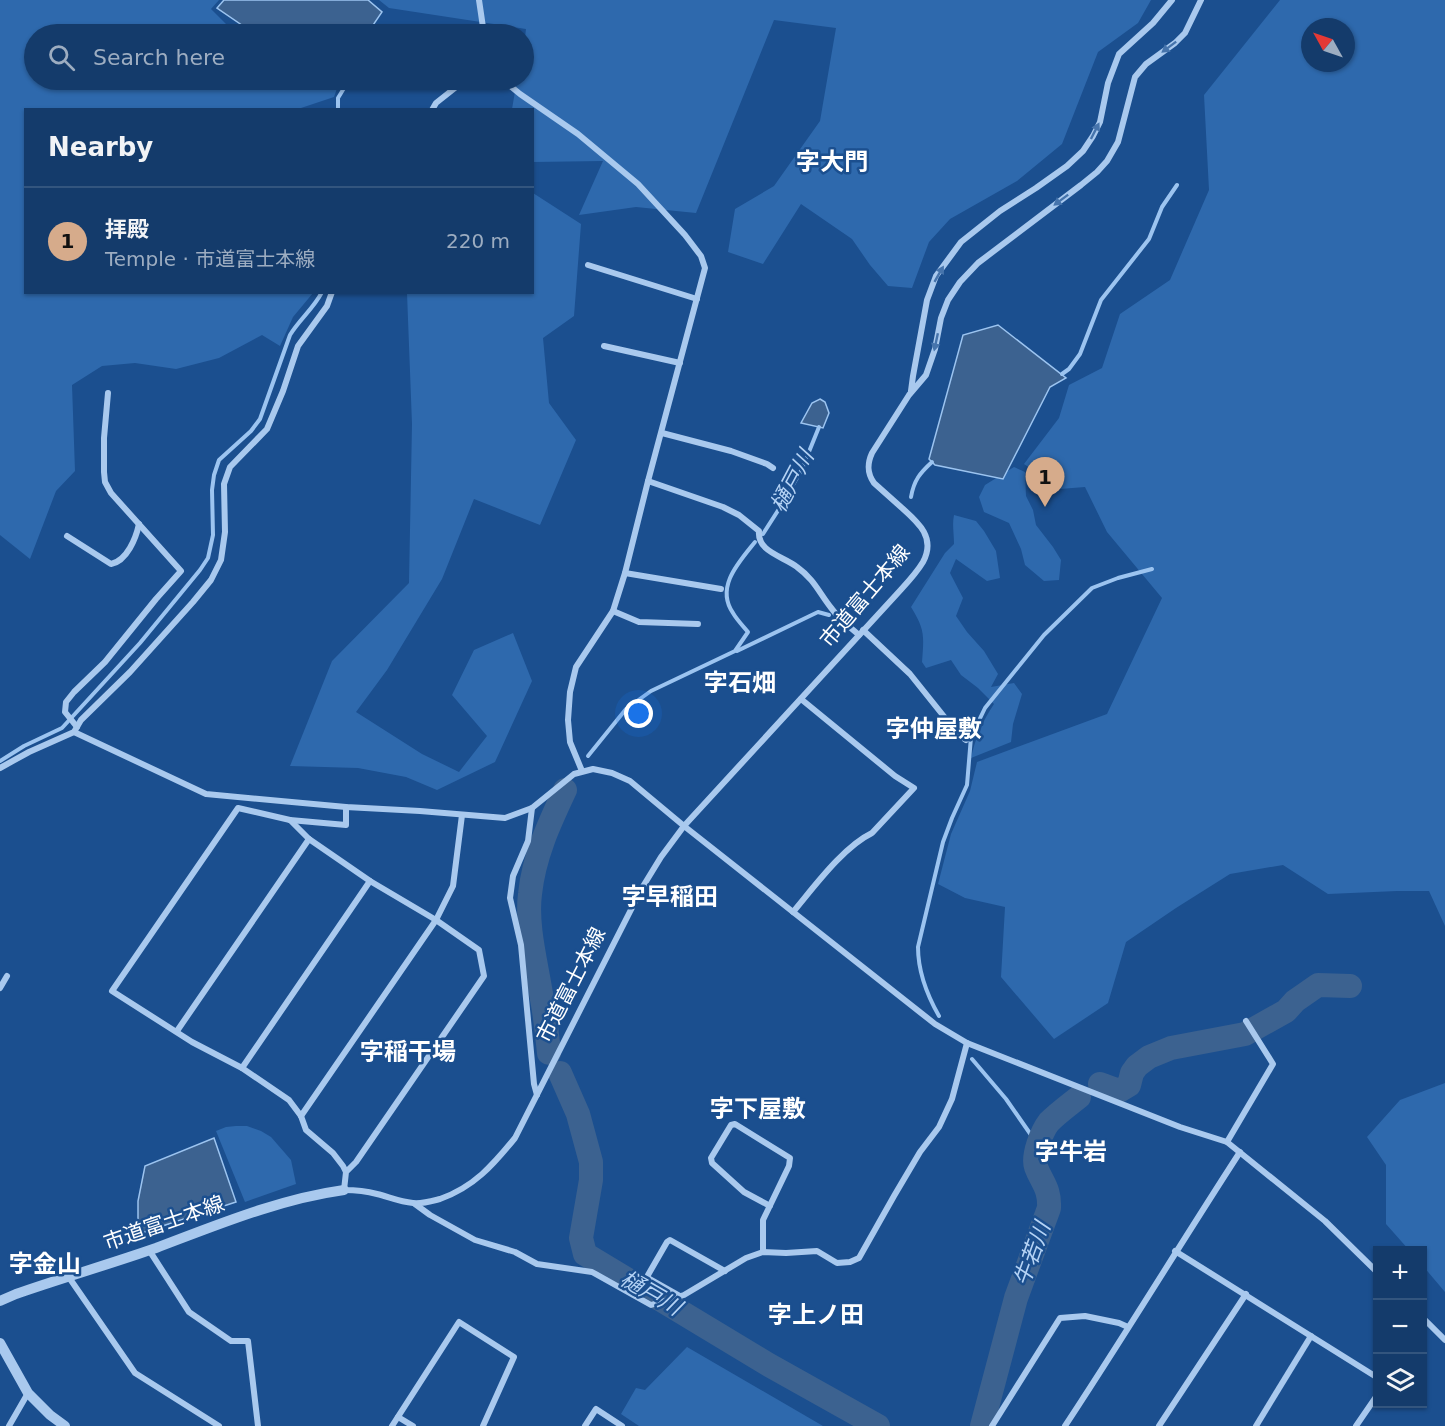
<!DOCTYPE html>
<html lang="en">
<head>
<meta charset="utf-8">
<style>
  :root { --surface:#143b6b; --page:#1d4271; --text:#f1f3f6; --muted:#9dadc1; --line:#33557e; --accent:#d6ab8b }
  body { margin:0; font-family:"DejaVu Sans","Noto Sans JP",sans-serif; background:var(--page); color:var(--text) }
  .controls { position:absolute; right:18px; bottom:18px; display:grid; overflow:hidden; border-radius:0px; box-shadow:0 2px 4px #0004 }
  .controls button { width:54px; height:54px; display:grid; place-items:center; padding:0; border:0; border-bottom:2px solid var(--line); background:var(--surface); color:var(--text); font:30px sans-serif }
  .compass { position:absolute; left:1301px; top:18px; width:54px; height:54px; border-radius:50%; background:var(--surface); box-shadow:0 2px 4px #0004; rotate:310deg }
  .you { position:absolute; left:639px; top:714px; width:21px; height:21px; margin:-15px; border:4px solid #fff; border-radius:50%; background:#1a73e8; box-shadow:0 0 0 9px #1a73e833 }
  .badge { display:grid; place-items:center; width:39px; height:39px; border-radius:50%; background:var(--accent); color:#111; font-size:20px; font-weight:700 }
  .pin { position:absolute; translate:-50% -50px; filter:drop-shadow(0 2px 3px #0008) }
  .pin::after { content:''; position:absolute; top:32px; width:21px; height:18px; background:inherit; clip-path:polygon(0 0,100% 0,50% 100%) }
  .list { margin:0; padding:0; list-style:none }
  h2 { display:flex; justify-content:space-between; align-items:center; height:78px; margin:0; padding:0 24px; font-size:26px }
  h2 small { font-size:20px; font-weight:400; color:var(--muted) }
  .list li { display:grid; grid-template-columns:39px 1fr auto; gap:18px; align-items:center; box-sizing:border-box; height:108px; padding:0 24px; border-top:2px solid var(--line) }
  .list b { display:block; font-size:22px; white-space:nowrap }
  .list p { margin:0; font-size:20px; white-space:nowrap; color:var(--muted) }
  .list em { font-size:20px; font-style:normal; color:var(--muted) }
  .icon { flex:none; width:33px; height:33px; fill:none; stroke:currentColor; stroke-width:2; stroke-linecap:round; stroke-linejoin:round }
  .map { position:relative; flex:none; width:1445px; height:1426px; overflow:hidden }
  .search { position:absolute; background:var(--surface); box-shadow:0 2px 4px #0004; left:24px; top:24px; width:510px; height:66px; display:flex; align-items:center; gap:15px; box-sizing:border-box; padding:0 21px; border-radius:33px; color:var(--muted); font-size:22px }
  .panel { position:absolute; background:var(--surface); box-shadow:0 2px 4px #0004; left:24px; top:108px; width:510px; height:186px; border-radius:0px }
  .map>svg:first-child { display:block }
</style>
</head>
<body>
<div class="map">
<svg width="1445" height="1426" viewBox="0 0 1445 1426">
  <rect width="100%" height="100%" fill="#1b4f8f"/>
  <g fill="#2e69ad" fill-rule="evenodd">
    <path d="M 0,0 L 219,0 L 211,9 L 236,34 L 34,34 L 34,80 L 281,80 L 283,81 L 293,80 L 340,80 L 334,97 L 298,109 L 26,110 L 26,292 L 313,293 L 293,317 L 280,346 L 262,335 L 219,358 L 176,369 L 135,363 L 102,366 L 72,385 L 75,471 L 56,491 L 30,559 L 0,535 Z"/>
    <path d="M 379,0 L 1151,0 L 1138,23 L 1098,52 L 1062,144 L 1017,181 L 950,219 L 929,242 L 912,288 L 888,286 L 870,265 L 852,239 L 801,204 L 763,264 L 728,252 L 735,209 L 774,186 L 820,121 L 836,28 L 774,20 L 696,213 L 636,207 L 579,215 L 603,161 L 533,162 L 532,110 L 512,109 L 517,80 L 524,80 L 524,46 L 526,29 L 389,8 Z"/>
    <path d="M 1280,0 L 1445,0 L 1445,926 L 1429,891 L 1397,891 L 1328,894 L 1283,865 L 1230,874 L 1176,908 L 1126,942 L 1108,1003 L 1054,1039 L 1001,977 L 1005,907 L 965,898 L 938,884 L 951,834 L 970,791 L 977,762 L 1107,714 L 1162,598 L 1107,532 L 1085,487 L 1060,489 L 1024,464 L 1059,418 L 1069,385 L 1102,368 L 1120,314 L 1170,280 L 1209,190 L 1204,95 ZM 1310,27 L 1346,27 L 1346,63 L 1310,63 Z"/>
    <path d="M 533,193 L 581,224 L 574,316 L 543,338 L 549,403 L 576,440 L 540,525 L 474,499 L 442,579 L 387,670 L 356,712 L 422,754 L 459,772 L 487,736 L 452,695 L 474,650 L 513,633 L 532,681 L 495,762 L 437,790 L 406,777 L 358,768 L 290,766 L 332,661 L 409,583 L 412,424 L 407,293 L 532,292 Z"/>
    <path d="M 1014,467 L 1025,472 L 1026,496 L 1033,510 L 1036,525 L 1053,547 L 1061,560 L 1059,580 L 1044,581 L 1025,565 L 1021,549 L 1009,523 L 984,512 L 979,497 L 985,485 Z"/>
    <path d="M 954,515 L 976,521 L 984,531 L 996,551 L 1000,578 L 987,581 L 956,559 L 950,573 L 963,598 L 956,616 L 967,632 L 984,651 L 998,674 L 991,687 L 1014,683 L 1022,694 L 1013,724 L 1011,742 L 971,758 C 975,739 983,720 994,704 L 978,688 L 961,675 L 951,660 L 926,668 L 922,662 C 924,635 925,630 911,607 L 945,553 L 954,544 C 954,533 952,525 954,515 Z"/>
    <path d="M 1445,1083 L 1445,1292 L 1423,1266 L 1422,1250 L 1409,1250 L 1386,1224 L 1386,1165 L 1367,1137 L 1400,1100 Z"/>
    <path d="M 236,1126 L 247,1126 L 261,1131 L 271,1137 L 291,1160 L 296,1184 L 245,1202 L 216,1131 L 226,1127 Z"/>
    <path d="M 687,1347 L 823,1426 L 639,1426 L 621,1414 L 636,1388 L 645,1390 Z"/>
  </g>
  <g fill="#3c6290" stroke="#9cc4f0" stroke-width="1.5">
    <path d="M 224,0 L 368,0 L 382,12 L 367,34 L 252,34 L 249,30 L 217,8 Z"/>
    <path d="M 998,325 L 1066,378 L 1050,387 L 1003,479 L 935,465 L 929,459 L 963,335 Z"/>
    <path d="M 820,399 L 825,402 L 829,413 L 823,428 L 801,423 L 812,403 Z"/>
    <path d="M 214,1138 L 236,1202 L 144,1232 L 138,1224 L 138,1201 L 145,1166 Z"/>
  </g>
  <g fill="none" stroke-linecap="round" stroke-linejoin="round">
    <g stroke="#9cc4f0" stroke-width="4">
      <path d="M 338,110 L 338,98 L 349,80"/>
      <path d="M 1062,374 L 1069,369 L 1080,354 L 1101,300 L 1149,239 L 1162,207 L 1177,185"/>
      <path d="M 911,497 C 914,480 920,473 932,462"/>
      <path d="M 763,534 L 779,509 L 802,469 L 819,427"/>
      <path d="M 737,651 L 818,612 L 829,615"/>
      <path d="M 588,756 L 626,709 L 651,691 L 735,651 L 748,632 C 743,626 737,620 733,613 C 715,587 739,562 755,542"/>
      <path d="M 0,761 L 24,746 L 62,728 L 140,643 L 200,570 L 208,558 L 213,535 L 212,490 L 214,475 L 219,460 L 251,431 L 260,419 L 290,335 C 299,320 314,308 322,292"/>
      <path d="M 939,1016 C 927,995 918,972 918,947 L 943,842 L 952,818 L 967,785 L 971,737 L 985,708 L 1044,635 L 1092,588 L 1118,578 L 1152,569"/>
      <path d="M 972,1059 L 1006,1099 L 1038,1145"/>
    </g>
    <g stroke="#3c6290" stroke-width="24">
      <path d="M 549,1053 C 547,1033 545,1013 541,994 C 536,962 526,925 530,894 C 534,856 549,824 565,790"/>
      <path d="M 560,1073 L 578,1114 L 591,1162 L 591,1180 L 581,1238 L 585,1254 L 769,1365 L 878,1426"/>
      <path d="M 1100,1084 L 1119,1091 L 1129,1085 L 1132,1073 L 1137,1066 L 1149,1057 L 1171,1048 L 1245,1034 L 1286,1011 L 1295,1001 L 1318,985 L 1350,986"/>
      <path d="M 982,1426 L 1016,1298 L 1049,1208 C 1050,1188 1042,1183 1036,1167 C 1032,1156 1042,1131 1049,1122 C 1058,1113 1069,1105 1079,1097"/>
    </g>
    <g stroke="#a9c9ee" stroke-width="6">
      <path d="M 479,0 L 484,34"/>
      <path d="M 503,80 L 520,94 L 578,134 L 638,184 L 685,235 L 701,256 L 705,268 L 648,481 L 625,573 L 613,611 L 576,667 L 570,692 L 568,720 L 570,742 L 582,771"/>
      <path d="M 432,110 L 436,103 L 465,80"/>
      <path d="M 588,265 L 697,299"/>
      <path d="M 604,346 L 680,363"/>
      <path d="M 911,391 L 913,376 L 927,300 L 936,276 L 961,242 L 1000,211 L 1036,188 L 1067,166 L 1083,151 L 1093,136 L 1100,122 L 1108,83 L 1119,54 L 1153,23 L 1172,0"/>
      <path d="M 662,433 L 731,451 L 767,464 L 773,468"/>
      <path d="M 648,481 L 723,507 L 739,515 L 759,531 C 757,552 783,556 797,567 C 815,580 819,593 832,609 C 839,619 850,627 859,635"/>
      <path d="M 67,536 L 111,564 C 127,561 136,538 139,524"/>
      <path d="M 625,573 L 721,589"/>
      <path d="M 613,611 L 639,622 L 698,624"/>
      <path d="M 863,630 L 910,674 L 958,734 L 966,740"/>
      <path d="M 77,727 L 65,712 L 66,702 L 74,692 L 105,662 L 156,599 L 181,571 L 111,493 L 105,482 L 104,472 L 104,438 L 108,393"/>
      <path d="M 74,732 L 206,794 L 346,807 L 420,811 L 505,818 L 532,808 L 574,774 L 593,769 L 612,773 L 630,781 L 684,826 L 935,1024 L 967,1043 L 1180,1127 L 1227,1142 L 1325,1221 L 1378,1273"/>
      <path d="M 0,768 L 29,752 L 74,732 L 81,720 L 130,672 L 193,602 L 211,580 L 221,560 L 225,532 L 224,484 L 230,467 L 267,429 L 283,391 L 298,346 L 327,306 L 332,292"/>
      <path d="M 532,808 L 528,841 L 513,876 L 510,898 L 521,945 L 534,1084 L 537,1095"/>
      <path d="M 290,820 L 346,825 L 346,807"/>
      <path d="M 793,912 C 814,887 843,847 872,833 L 914,788 L 895,776 L 801,699"/>
      <path d="M 0,988 L 7,976"/>
      <path d="M 177,1031 L 309,839"/>
      <path d="M 242,1068 L 370,881"/>
      <path d="M 301,1116 L 436,920 L 453,886 L 462,815"/>
      <path d="M 1227,1142 L 1273,1064 L 1246,1021"/>
      <path d="M 346,1172 L 343,1166 L 333,1153 L 306,1130 L 301,1116 L 289,1100 L 242,1068 L 192,1042 L 112,991 L 238,808 L 290,820 L 309,839 L 370,881 L 436,920 L 479,950 L 484,976 L 356,1162 L 346,1172 L 344,1190 C 355,1190 366,1191 377,1194 C 389,1197 400,1202 413,1203 C 422,1204 432,1201 440,1199 C 474,1187 493,1165 515,1138 L 642,888 L 661,857 L 684,826 L 896,595 C 905,585 916,574 923,562 C 936,538 919,523 902,508 C 892,499 883,491 874,483 C 867,473 867,464 872,453 L 909,395 L 926,375 L 935,349 L 941,318 L 948,300 L 960,282 L 978,263 L 1081,185 L 1097,172 L 1107,161 L 1118,142 L 1135,77 L 1146,64 L 1175,43 L 1185,33 L 1201,0"/>
      <path d="M 415,1204 L 430,1215 L 475,1240 L 515,1252 L 537,1264 L 592,1272 L 651,1305 L 684,1295 L 746,1258 L 763,1252 L 786,1253 L 817,1251 L 837,1263 L 850,1262 L 859,1258 L 894,1196 L 920,1152 L 939,1127 L 952,1099 L 967,1043"/>
      <path d="M 149,1250 L 189,1312 L 231,1341 L 248,1341 L 258,1426"/>
      <path d="M 1175,1251 L 1378,1378"/>
      <path d="M 763,1252 L 763,1220 L 789,1166 L 790,1158 L 735,1124 L 731,1125 L 711,1158 L 712,1163 L 744,1192 L 770,1206"/>
      <path d="M 68,1276 L 135,1373 L 219,1426"/>
      <path d="M 680,1296 L 648,1278 L 648,1275 L 667,1242 L 670,1240 L 725,1271"/>
      <path d="M 1422,1317 L 1445,1340"/>
      <path d="M 398,1417 L 413,1426"/>
      <path d="M 9,1426 L 28,1393"/>
      <path d="M 392,1426 L 459,1322 L 514,1357 L 483,1426"/>
      <path d="M 585,1426 L 596,1409 L 622,1426"/>
      <path d="M 992,1426 L 1060,1318 L 1085,1316 L 1119,1323 L 1128,1327"/>
      <path d="M 1065,1426 C 1125,1335 1181,1243 1240,1152"/>
      <path d="M 1159,1426 L 1246,1294"/>
      <path d="M 1256,1426 L 1311,1336"/>
      <path d="M 1356,1426 L 1378,1394"/>
    </g>
    <g stroke="#a9c9ee" stroke-width="10">
      <path d="M 0,1301 L 16,1294 C 62,1278 110,1264 156,1248 C 217,1225 279,1199 344,1190"/>
      <path d="M 0,1343 L 28,1393 L 50,1415 L 65,1426"/>
    </g>
  </g>
  <defs><path id="oneway-solid" d="M-6-.8H1V-3.2L6.5 0L1 3.2V.8H-6Z" transform="scale(1.5)"/></defs>
  <g fill="#4674ac">
    <use href="#oneway-solid" transform="translate(1169 47) rotate(143)"/>
    <use href="#oneway-solid" transform="translate(1095 131) rotate(-63)"/>
    <use href="#oneway-solid" transform="translate(1061 200) rotate(143)"/>
    <use href="#oneway-solid" transform="translate(939 274) rotate(-60)"/>
    <use href="#oneway-solid" transform="translate(936 342) rotate(102)"/>
  </g>
  <g text-anchor="middle" dominant-baseline="central" stroke-width="5" stroke-linejoin="round" paint-order="stroke">
    <g font-size="21" fill="#fff" stroke="#1b4f8f">
      <text transform="translate(865 596) rotate(-50)">市道富士本線</text>
      <text transform="translate(571 985) rotate(-63)">市道富士本線</text>
      <text transform="translate(164 1223) rotate(-19)">市道富士本線</text>
    </g>
    <g font-size="22" font-style="italic" fill="#b5d3f5" stroke="#1b4f8f">
      <text transform="translate(792 481) rotate(-62)">樋戸川</text>
      <text transform="translate(1032 1254) rotate(-70)">牛若川</text>
      <text transform="translate(651 1293) rotate(30)">樋戸川</text>
    </g>
    <g font-size="24" font-weight="bold" fill="#fff" stroke="#1b4f8f">
      <text x="832" y="162">字大門</text>
      <text x="740" y="683">字石畑</text>
      <text x="934" y="729">字仲屋敷</text>
      <text x="670" y="897">字早稲田</text>
      <text x="408" y="1052">字稲干場</text>
      <text x="758" y="1109">字下屋敷</text>
      <text x="1071" y="1152">字牛岩</text>
      <text x="45" y="1264">字金山</text>
      <text x="816" y="1315">字上ノ田</text>
    </g>
  </g>
</svg>
<div class="controls">
<button>+</button>
<button>−</button>
<button><svg class="icon" aria-label="layers" viewBox="0 0 24 24"><path d="M12 4l9 5-9 5-9-5zM3 14l9 5 9-5"/></svg></button>
</div>
<svg class="compass" viewBox="-18 -18 36 36"><path d="M0-13l5 13h-10z" fill="#e53935"/><path d="M0 13l5-13h-10z" fill="#9dadc1"/></svg>
<div class="you"></div>
<div class="pin badge" style="left:1045px;top:507px">1</div>
<div class="search"><svg class="icon" aria-label="search" viewBox="0 0 24 24"><circle cx="10" cy="10" r="6"/><path d="M15 15l6 6"/></svg>Search here</div>
<section class="panel">
<h2>Nearby<small></small></h2>
<ul class="list">
<li><span class="badge">1</span><div><b>拝殿</b><p>Temple · 市道富士本線</p></div><em>220 m</em></li>
</ul>
</section>
</div>
</body>
</html>
